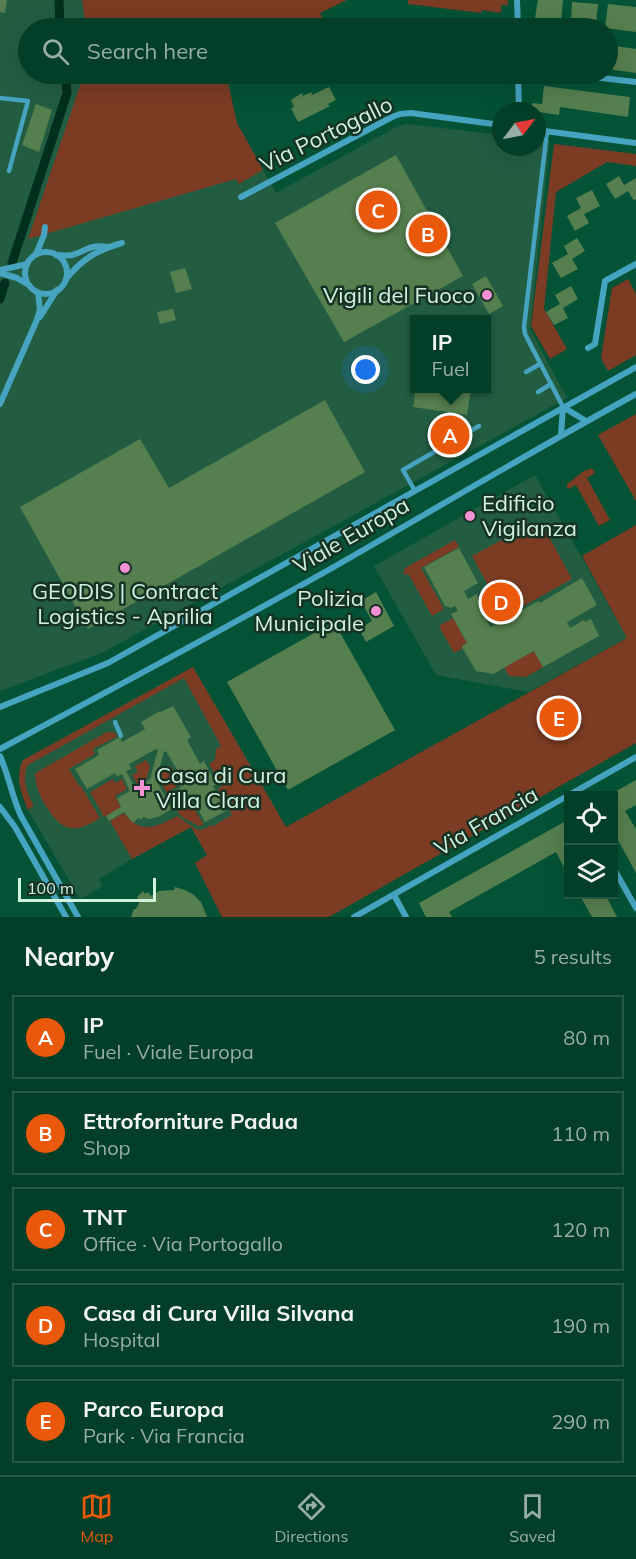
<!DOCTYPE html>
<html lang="en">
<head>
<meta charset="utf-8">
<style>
  :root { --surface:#033e28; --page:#114934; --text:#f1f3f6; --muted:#97aea8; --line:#245745; --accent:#ea580c }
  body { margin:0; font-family:Mulish,sans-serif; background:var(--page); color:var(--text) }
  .controls { position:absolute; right:18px; bottom:18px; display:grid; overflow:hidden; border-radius:0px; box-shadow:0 6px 24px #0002 }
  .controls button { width:54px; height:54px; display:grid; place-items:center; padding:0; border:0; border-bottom:2px solid var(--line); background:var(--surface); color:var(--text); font:30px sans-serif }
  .compass { position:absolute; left:492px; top:102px; width:54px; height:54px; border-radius:50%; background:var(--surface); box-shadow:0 6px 24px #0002; rotate:58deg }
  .scale { position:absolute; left:18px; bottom:15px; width:138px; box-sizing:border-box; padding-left:6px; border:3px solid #d0f2df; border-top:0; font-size:16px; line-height:21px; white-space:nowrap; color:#d0f2df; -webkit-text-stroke:4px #163225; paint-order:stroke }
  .you { position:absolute; left:366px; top:370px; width:21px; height:21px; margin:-15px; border:4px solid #fff; border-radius:50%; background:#1a73e8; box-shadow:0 0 0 9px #1a73e833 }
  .badge { display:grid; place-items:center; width:39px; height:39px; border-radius:50%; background:var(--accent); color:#fff; font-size:20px; font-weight:700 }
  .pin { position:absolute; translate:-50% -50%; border:3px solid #fff; box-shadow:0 2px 6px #0006 }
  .popup { position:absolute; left:410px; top:315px; width:81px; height:78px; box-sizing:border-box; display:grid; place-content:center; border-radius:0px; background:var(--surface); filter:drop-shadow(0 2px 4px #0005); font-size:20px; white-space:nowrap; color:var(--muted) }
  .popup b { font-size:22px; color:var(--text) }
  .popup::after { content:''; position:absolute; left:50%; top:100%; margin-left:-12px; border:12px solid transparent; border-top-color:var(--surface) }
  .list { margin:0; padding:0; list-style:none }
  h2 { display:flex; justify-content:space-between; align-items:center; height:78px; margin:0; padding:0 24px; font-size:26px }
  h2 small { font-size:20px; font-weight:400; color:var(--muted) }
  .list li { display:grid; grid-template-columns:39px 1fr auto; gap:18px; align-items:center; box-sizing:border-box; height:84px; margin:0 12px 12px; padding:0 12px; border:2px solid var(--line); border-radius:0px }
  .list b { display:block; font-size:22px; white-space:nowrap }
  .list p { margin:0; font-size:20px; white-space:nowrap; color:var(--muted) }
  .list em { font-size:20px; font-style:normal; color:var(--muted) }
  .icon { flex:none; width:33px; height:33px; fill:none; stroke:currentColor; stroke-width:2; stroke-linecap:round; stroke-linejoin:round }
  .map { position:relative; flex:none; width:636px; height:917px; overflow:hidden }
  .search { position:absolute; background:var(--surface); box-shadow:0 6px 24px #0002; left:18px; right:18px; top:18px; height:66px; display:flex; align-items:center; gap:15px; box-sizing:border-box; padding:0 21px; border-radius:33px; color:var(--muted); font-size:22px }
  .sheet { height:558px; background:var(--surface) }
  nav { display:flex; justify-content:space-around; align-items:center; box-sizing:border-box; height:84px; border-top:2px solid var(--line); background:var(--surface); font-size:16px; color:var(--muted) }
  nav a { display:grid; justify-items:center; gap:3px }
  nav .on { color:var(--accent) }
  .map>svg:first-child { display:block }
</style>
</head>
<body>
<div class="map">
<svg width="636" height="917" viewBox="0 0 636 917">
  <rect width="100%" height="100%" fill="#045336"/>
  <g fill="#225d42" fill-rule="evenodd">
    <path d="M 0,0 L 314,0 L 326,26 L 322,28 L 28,28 L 28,74 L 245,74 L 228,83 L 237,123 L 276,193 L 398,126 L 407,124 L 501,135 L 501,147 L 537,147 L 537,139 L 550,141 L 530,329 L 567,398 L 104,652 L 0,691 ZM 414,320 L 486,320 L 486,388 L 414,388 Z"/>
    <path d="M 535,475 L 627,638 L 528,692 L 436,675 L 374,566 Z"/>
    <path d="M 193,667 L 279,814 L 207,855 L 191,827 L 132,859 L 99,879 L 103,886 L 80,899 L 28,810 L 19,783 L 20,766 L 23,760 Z"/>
  </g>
  <g fill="#7c3c24">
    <path d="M 82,0 L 347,0 L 320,13 L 326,26 L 322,28 L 86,28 Z"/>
    <path d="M 408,0 L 508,0 L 508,5 L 501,5 L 501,13 L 482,10 L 481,13 L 408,4 Z"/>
    <path d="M 84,74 L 245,74 L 228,83 L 237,123 L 263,170 L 239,184 L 236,179 L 28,239 Z"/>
    <path d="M 554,144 L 636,154 L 636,166 L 607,162 L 556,192 L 544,309 L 567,349 L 550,359 L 531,326 Z"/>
    <path d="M 628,279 L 636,294 L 636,355 L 608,371 L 601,358 L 612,288 Z"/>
    <path d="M 636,414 L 636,501 L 598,435 Z"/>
    <path d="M 589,469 L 593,469 L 595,473 L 587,478 L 610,520 L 599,526 L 576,485 L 568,489 L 567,487 L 567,484 L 584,471 Z"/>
    <path d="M 541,522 L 572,579 L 509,614 L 502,611 L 472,556 L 531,524 L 536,525 Z"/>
    <path d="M 636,525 L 636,743 L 329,917 L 222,917 L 195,863 L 207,855 L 191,827 L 132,859 L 110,821 L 124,813 C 141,835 157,827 177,816 L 196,829 L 201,830 L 212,825 L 213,826 L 232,815 L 218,789 L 222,786 L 209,764 L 215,760 L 216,749 L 221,746 L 184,678 L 28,765 C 21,779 27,793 34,806 L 28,810 C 21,794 15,776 23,760 L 193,667 L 286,827 L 627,638 L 582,556 Z"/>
    <path d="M 455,540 L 459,547 L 421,568 L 444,609 L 432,616 L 409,575 L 403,574 L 405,568 Z"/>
    <path d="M 453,618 L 467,643 L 462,645 L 463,648 L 454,653 L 439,626 Z"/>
    <path d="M 534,651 L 543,667 L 526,677 L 509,676 L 504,667 Z"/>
    <path d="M 107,732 L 113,732 L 118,736 L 93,749 L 95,754 L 69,769 L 79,786 L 81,786 L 100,818 C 74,835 61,831 46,806 C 39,795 36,786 35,774 L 37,772 Z"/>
    <path d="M 146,760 L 150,767 L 147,778 L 137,784 L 132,775 L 138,772 L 135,766 Z"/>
    <path d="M 171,766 L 177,778 L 173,780 L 177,786 L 167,793 L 159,780 L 161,772 Z"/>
    <path d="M 113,779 L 115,783 L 122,779 L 127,789 L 115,796 L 121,807 L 104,817 L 90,792 Z"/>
    <path d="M 182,796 L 186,803 L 190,801 L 204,825 L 198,826 C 193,822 185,820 180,815 C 177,811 175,806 172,801 Z"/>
  </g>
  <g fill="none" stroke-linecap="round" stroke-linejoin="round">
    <g stroke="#00301d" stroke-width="9">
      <path d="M 59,0 L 60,28"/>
      <path d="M 12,263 L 67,93 L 65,74"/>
      <path d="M 0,299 L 5,283"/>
    </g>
  </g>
  <g fill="#567f4f" fill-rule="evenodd">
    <path d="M 0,0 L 7,0 L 5,13 L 0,12 Z"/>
    <path d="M 538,0 L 563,0 L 561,22 L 535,18 Z"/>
    <path d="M 572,2 L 598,4 L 596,24 L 571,21 Z"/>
    <path d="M 608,4 L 636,7 L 636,32 L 605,28 Z"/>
    <path d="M 608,45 L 636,49 L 636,73 L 608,69 Z"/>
    <path d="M 544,86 L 630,97 L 628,117 L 560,107 L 559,115 L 532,111 L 532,103 L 542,104 Z"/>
    <path d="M 329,87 L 336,100 L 328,104 L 330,106 L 298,122 L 291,108 L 294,107 L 291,100 L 302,93 L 303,96 L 311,92 L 312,95 Z"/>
    <path d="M 36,104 L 52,110 L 39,152 L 22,145 Z"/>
    <path d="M 396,155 L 463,276 L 344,342 L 275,223 Z"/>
    <path d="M 619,176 L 624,185 L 636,178 L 636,199 L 634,201 L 628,191 L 615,199 L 606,184 Z"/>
    <path d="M 592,190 L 600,206 L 584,214 L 589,223 L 575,231 L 567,216 L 581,208 L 576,198 Z"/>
    <path d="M 577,238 L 585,251 L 572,259 L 578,269 L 561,278 L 552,263 L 568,254 L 564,246 Z"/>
    <path d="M 185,268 L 192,289 L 176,293 L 170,272 Z"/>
    <path d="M 486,276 L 503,306 L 489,314 L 472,284 Z"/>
    <path d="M 571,286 L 578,299 L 563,308 L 568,318 L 554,325 L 546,312 L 560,304 L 555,295 Z"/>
    <path d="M 173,309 L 176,320 L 160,324 L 157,312 Z"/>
    <path d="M 416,388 L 471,388 L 467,415 L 413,407 Z"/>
    <path d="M 325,400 L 365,472 L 88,629 L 20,507 L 140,439 L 169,488 Z"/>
    <path d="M 459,548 L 478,583 L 464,591 L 468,599 L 477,594 L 478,597 L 485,601 L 489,616 L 486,618 L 490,627 L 539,601 L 540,603 L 582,578 L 597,605 L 567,622 L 570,628 L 584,620 L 585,622 L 591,619 L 599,636 L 543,667 L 534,651 L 493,674 L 476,671 L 463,649 L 462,646 L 467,643 L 451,614 L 458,611 L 455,606 L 451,608 L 445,606 L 424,567 Z"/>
    <path d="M 376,592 L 394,626 L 366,642 L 359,629 L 372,621 L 361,601 Z"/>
    <path d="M 334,622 L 395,730 L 288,790 L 227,682 Z"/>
    <path d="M 173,706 L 191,737 L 187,740 L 200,764 L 204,761 L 216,784 L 213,786 L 226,811 L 205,822 L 190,794 L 186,796 L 183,791 L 168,801 L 172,809 L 158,817 L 149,819 L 143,817 L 141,820 L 138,818 L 133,823 L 124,812 L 109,821 L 106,816 L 121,807 L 117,798 L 130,791 L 122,774 L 117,777 L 115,773 L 87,789 L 75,769 L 99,755 L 97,750 L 120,737 L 122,742 L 145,729 L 141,722 L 160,711 L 161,712 ZM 156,749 L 158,750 L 150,779 L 135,788 L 126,771 L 131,769 L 129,764 ZM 166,751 L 182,779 L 178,782 L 181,787 L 165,796 L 156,780 L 164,752 Z"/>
    <path d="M 636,780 L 636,805 L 625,811 L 636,829 L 636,873 L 614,833 L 614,795 L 609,795 Z"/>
    <path d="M 564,822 L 568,830 L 568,875 L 556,852 L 449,912 L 452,917 L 426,917 L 419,903 Z"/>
    <path d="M 175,887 L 185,890 L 194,895 L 201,902 L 207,917 L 131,917 L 134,909 L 136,909 L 140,901 L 137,897 L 143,891 L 145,894 L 148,892 L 151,896 L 159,891 L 174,890 Z"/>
    <path d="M 579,894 L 605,894 L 617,917 L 592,917 Z"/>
  </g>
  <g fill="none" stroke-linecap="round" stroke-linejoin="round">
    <g stroke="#47a4c0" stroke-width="4.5">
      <path d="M 0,98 L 28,101 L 9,171"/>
      <path d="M 547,131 L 524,327 L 525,334 L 563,407"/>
      <path d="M 526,372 L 540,364"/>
      <path d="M 538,392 L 551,384"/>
      <path d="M 415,491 L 403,470 L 479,426"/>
      <path d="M 115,722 L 121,736"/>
    </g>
    <g stroke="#47a4c0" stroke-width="6">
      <path d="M 517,0 L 518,28"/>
      <path d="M 518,74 L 519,111"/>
      <path d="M 567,74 L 636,82"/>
      <path d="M 537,130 L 636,143"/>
      <path d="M 241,197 L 392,117 L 400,114 L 411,113 L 501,125"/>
      <circle cx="46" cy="273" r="21"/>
      <path d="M 36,254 L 44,235 L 45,227"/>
      <path d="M 56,255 C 61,255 67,256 72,255 C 87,251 88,244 107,247"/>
      <path d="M 0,270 L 27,264"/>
      <path d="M 0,273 L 17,278 L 27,284"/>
      <path d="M 66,279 C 82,259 97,250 122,243"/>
      <path d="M 40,317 L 57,290"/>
      <path d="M 588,348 L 595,344 L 605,281 L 636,264"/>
      <path d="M 0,404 L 36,322 L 40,310 L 38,293"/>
      <path d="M 561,435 L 563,407 L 586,421"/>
      <path d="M 0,707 L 108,663 L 636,367"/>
      <path d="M 0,749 C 111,690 222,630 332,568 C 433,510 534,450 636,394"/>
      <path d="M 0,756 C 9,776 12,797 21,816 L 78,917"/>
      <path d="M 0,807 L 15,827 L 66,917"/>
      <path d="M 614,869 L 636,908"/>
      <path d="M 394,895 L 406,917"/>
      <path d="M 354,917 L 636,757"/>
    </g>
  </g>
  <g fill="#f491d3" stroke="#163225" stroke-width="2">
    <circle cx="487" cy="295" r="6"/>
    <circle cx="470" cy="516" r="6"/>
    <circle cx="125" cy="568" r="6"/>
    <circle cx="376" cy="611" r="6"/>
    <path d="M139 779h6v6h6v6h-6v6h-6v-6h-6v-6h6z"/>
  </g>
  <g text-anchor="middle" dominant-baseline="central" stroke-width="5" stroke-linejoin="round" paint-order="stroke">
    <g font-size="22" fill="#d0f2df" stroke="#163225">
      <text transform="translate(326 134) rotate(-26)">Via Portogallo</text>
      <text transform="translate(351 535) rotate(-30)">Viale Europa</text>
      <text transform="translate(486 821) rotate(-30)">Via Francia</text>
    </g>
    <g font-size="22" fill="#d0f2df" stroke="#163225" text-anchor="end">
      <text x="475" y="295">Vigili del Fuoco</text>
      <text x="482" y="503" text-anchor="start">Edificio<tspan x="482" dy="25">Vigilanza</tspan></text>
      <text x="125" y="591" text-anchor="middle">GEODIS | Contract<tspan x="125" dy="25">Logistics - Aprilia</tspan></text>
      <text x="364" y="598">Polizia<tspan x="364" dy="25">Municipale</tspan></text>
      <text x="156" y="775" text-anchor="start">Casa di Cura<tspan x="156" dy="25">Villa Clara</tspan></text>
    </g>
  </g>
</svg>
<div class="controls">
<button><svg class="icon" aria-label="locate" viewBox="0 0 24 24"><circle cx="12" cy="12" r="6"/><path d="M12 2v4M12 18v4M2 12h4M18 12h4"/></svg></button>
<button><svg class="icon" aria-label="layers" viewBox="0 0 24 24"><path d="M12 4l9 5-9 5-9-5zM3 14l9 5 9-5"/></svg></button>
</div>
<svg class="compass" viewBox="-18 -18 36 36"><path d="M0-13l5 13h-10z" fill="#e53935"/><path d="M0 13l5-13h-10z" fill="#97aea8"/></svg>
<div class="scale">100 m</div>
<div class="you"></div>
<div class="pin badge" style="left:450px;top:435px">A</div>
<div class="popup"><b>IP</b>Fuel</div>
<div class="pin badge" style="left:428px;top:234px">B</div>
<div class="pin badge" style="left:378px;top:210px">C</div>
<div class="pin badge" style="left:501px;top:602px">D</div>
<div class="pin badge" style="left:559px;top:718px">E</div>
<div class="search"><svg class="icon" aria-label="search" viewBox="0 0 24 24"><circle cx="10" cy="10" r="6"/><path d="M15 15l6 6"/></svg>Search here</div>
</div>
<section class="sheet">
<h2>Nearby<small>5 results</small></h2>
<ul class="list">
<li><span class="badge">A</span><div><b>IP</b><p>Fuel · Viale Europa</p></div><em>80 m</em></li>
<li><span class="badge">B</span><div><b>Ettroforniture Padua</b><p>Shop</p></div><em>110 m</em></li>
<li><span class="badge">C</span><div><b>TNT</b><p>Office · Via Portogallo</p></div><em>120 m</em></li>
<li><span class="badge">D</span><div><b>Casa di Cura Villa Silvana</b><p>Hospital</p></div><em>190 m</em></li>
<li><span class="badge">E</span><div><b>Parco Europa</b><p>Park · Via Francia</p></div><em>290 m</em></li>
</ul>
</section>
<nav>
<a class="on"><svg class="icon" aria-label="map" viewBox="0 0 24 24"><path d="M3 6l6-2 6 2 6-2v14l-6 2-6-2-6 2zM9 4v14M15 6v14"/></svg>Map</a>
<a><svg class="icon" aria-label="directions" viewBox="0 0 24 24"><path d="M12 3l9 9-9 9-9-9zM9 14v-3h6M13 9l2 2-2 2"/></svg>Directions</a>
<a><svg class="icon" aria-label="saved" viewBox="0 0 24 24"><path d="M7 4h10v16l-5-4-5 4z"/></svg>Saved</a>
</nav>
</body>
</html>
